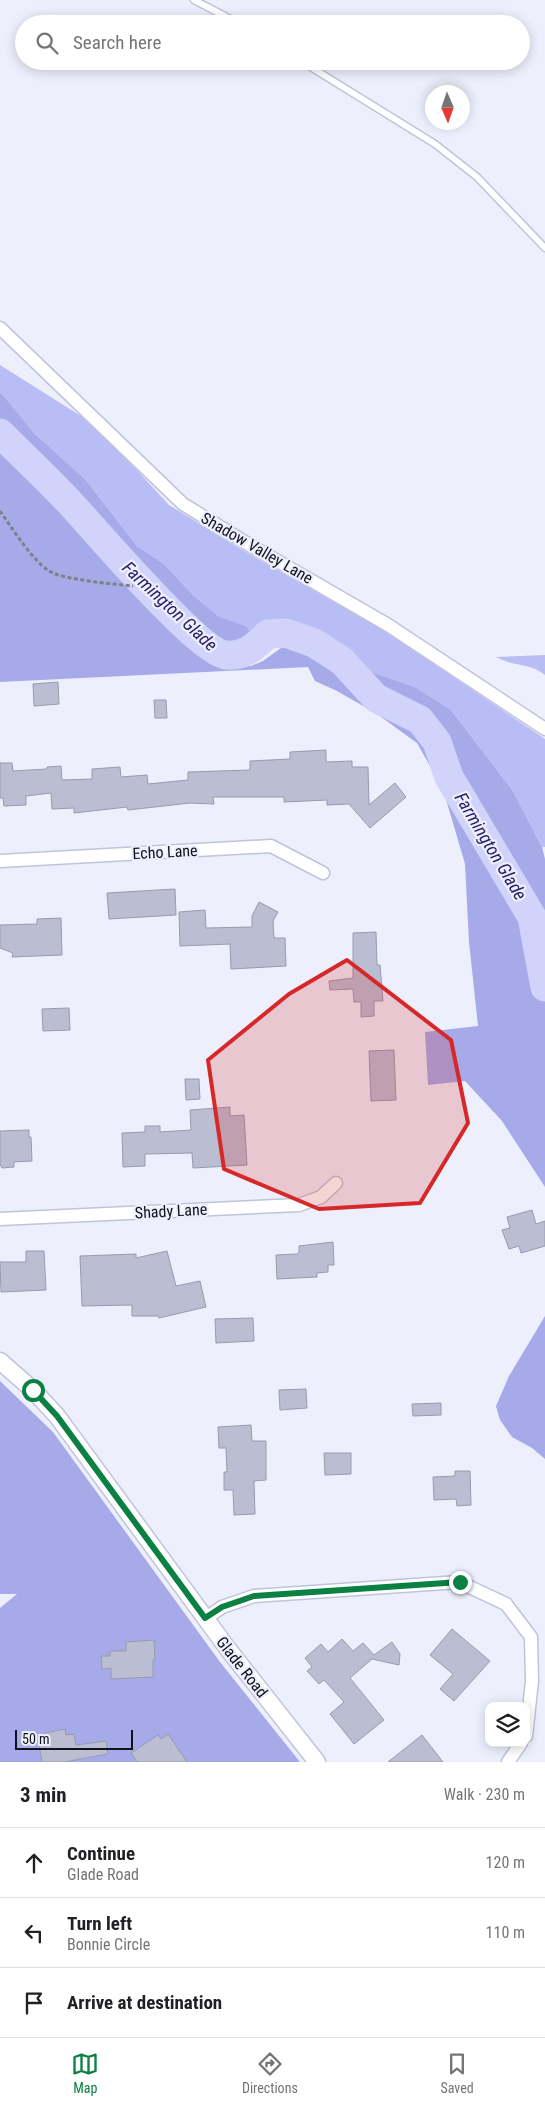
<!DOCTYPE html>
<html lang="en">
<head>
<meta charset="utf-8">
<style>
  :root { --surface:#fff; --page:#f6f6f6; --text:#202124; --muted:#757577; --line:#e0e0e0; --accent:#0b8043 }
  body { margin:0; font-family:"Roboto Condensed",sans-serif; background:var(--page); color:var(--text) }
  .controls { position:absolute; right:15px; bottom:15px; display:grid; overflow:hidden; border-radius:10px; box-shadow:0 2px 12px #0003 }
  .controls button { width:45px; height:45px; display:grid; place-items:center; padding:0; border:0; border-bottom:1px solid var(--line); background:var(--surface); color:var(--text); font:25px sans-serif }
  .compass { position:absolute; left:425px; top:85px; width:45px; height:45px; border-radius:50%; background:var(--surface); box-shadow:0 2px 12px #0003; rotate:178deg }
  .scale { position:absolute; left:15px; bottom:12px; width:118px; box-sizing:border-box; padding-left:5px; border:2px solid #111119; border-top:0; font-size:14px; line-height:18px; white-space:nowrap; color:#111119; -webkit-text-stroke:4px #edeffc; paint-order:stroke }
  .stop { position:absolute; width:15px; height:15px; margin:-11px; border:4px solid #0b8043; border-radius:50%; background:#fff }
  .stop.end { background:#0b8043; border-color:#fff; box-shadow:0 1px 5px #0008 }
  .list { margin:0; padding:0; list-style:none }
  h2 { display:flex; justify-content:space-between; align-items:center; height:65px; margin:0; padding:0 20px; font-size:21px }
  h2 small { font-size:16px; font-weight:400; color:var(--muted) }
  .list li { display:grid; grid-template-columns:32px 1fr auto; gap:15px; align-items:center; box-sizing:border-box; height:70px; padding:0 20px; border-top:1px solid var(--line) }
  .list b { display:block; font-size:19px; white-space:nowrap }
  .list p { margin:0; font-size:16px; white-space:nowrap; color:var(--muted) }
  .list em { font-size:16px; font-style:normal; color:var(--muted) }
  .icon { flex:none; width:28px; height:28px; fill:none; stroke:currentColor; stroke-width:2; stroke-linecap:round; stroke-linejoin:round }
  .map { position:relative; flex:none; width:545px; height:1762px; overflow:hidden }
  .search { position:absolute; background:var(--surface); box-shadow:0 2px 12px #0003; left:15px; right:15px; top:15px; height:55px; display:flex; align-items:center; gap:12px; box-sizing:border-box; padding:0 18px; border-radius:28px; color:var(--muted); font-size:19px }
  .sheet { height:275px; background:var(--surface) }
  nav { display:flex; justify-content:space-around; align-items:center; box-sizing:border-box; height:70px; border-top:1px solid var(--line); background:var(--surface); font-size:14px; color:var(--muted) }
  nav a { display:grid; justify-items:center; gap:2px }
  nav .on { color:var(--accent) }
  .map>svg:first-child { display:block }
</style>
</head>
<body>
<div class="map">
<svg width="545" height="1762" viewBox="0 0 545 1762">
  <rect width="100%" height="100%" fill="#edeffc"/>
  <g fill="#b9bdf5">
    <path d="M 0,365 L 81,416 L 123,455 L 169,505 L 241,549 L 387,632 L 545,739 L 545,847 L 542,847 L 513,791 L 451,710 L 415,687 L 351,665 L 343,655 L 302,630 L 276,624 L 251,632 L 246,626 L 218,616 L 193,595 L 164,564 L 137,546 L 85,479 L 34,433 L 9,404 L 0,392 Z"/>
    <path d="M 545,655 L 545,675 C 529,662 514,667 496,657 Z"/>
  </g>
  <g fill="#a7aae9">
    <path d="M 0,392 L 34,433 L 85,479 L 137,546 L 164,564 L 193,595 L 218,616 L 246,626 L 251,632 L 241,640 L 231,642 L 219,640 L 207,631 L 155,582 L 120,554 L 6,429 L 0,426 Z"/>
    <path d="M 0,438 L 99,542 L 142,593 L 194,645 L 218,661 L 234,667 L 251,666 L 263,661 L 285,645 L 295,645 L 323,655 L 331,666 L 355,686 L 380,703 L 416,723 L 434,743 L 450,782 L 528,921 L 536,948 L 545,999 L 545,1187 L 502,1121 L 465,1081 L 428,1085 L 425,1032 L 478,1026 L 469,942 L 465,864 L 443,789 L 417,743 L 377,714 L 337,691 L 315,681 L 308,667 L 0,682 Z"/>
    <path d="M 351,665 L 415,687 L 451,710 L 513,791 L 542,847 L 545,859 L 545,977 L 534,916 L 453,778 L 438,738 L 423,719 L 381,697 Z"/>
    <path d="M 545,1316 L 545,1459 L 532,1448 L 512,1437 L 500,1420 L 496,1406 L 509,1376 Z"/>
    <path d="M 0,1381 L 53,1432 L 220,1662 L 300,1762 L 0,1762 L 0,1608 L 17,1594 L 0,1594 Z"/>
  </g>
  <g fill="none" stroke-linecap="round" stroke-linejoin="round">
    <path stroke="#d1d3fa" stroke-width="29" d="M 0,433 C 24,457 49,480 72,505 C 96,531 199,652 226,655 C 245,657 255,646 268,634 L 286,633 L 314,643 L 342,661 L 376,698 L 420,720 L 437,742 L 449,777 L 532,917 L 545,987"/>
  </g>
  <g fill="#bbbdd3" stroke="#989aaf">
    <path d="M 58,682 L 59,704 L 34,706 L 33,684 Z"/>
    <path d="M 154,700 L 166,700 L 167,718 L 155,718 Z"/>
    <path d="M 326,750 L 326,762 L 352,761 L 352,767 L 368,767 L 369,805 L 395,783 L 406,797 L 370,828 L 349,804 L 327,805 L 327,800 L 284,802 L 284,797 L 213,797 L 214,804 L 190,803 L 128,810 L 127,807 L 74,813 L 74,808 L 52,809 L 51,793 L 26,796 L 26,805 L 4,806 L 3,798 L 0,798 L 0,763 L 12,763 L 13,771 L 47,769 L 47,767 L 61,766 L 62,780 L 92,779 L 92,769 L 120,767 L 121,777 L 147,775 L 148,784 L 188,780 L 188,772 L 250,770 L 250,761 L 290,759 L 290,752 Z"/>
    <path d="M 175,889 L 176,915 L 109,919 L 107,893 Z"/>
    <path d="M 259,902 L 278,912 L 273,921 L 274,938 L 285,938 L 286,966 L 231,969 L 230,944 L 180,946 L 179,912 L 205,910 L 206,928 L 252,927 L 252,916 Z"/>
    <path d="M 61,918 L 62,955 L 12,957 L 13,953 L 0,948 L 0,925 L 37,924 L 37,919 Z"/>
    <path d="M 376,932 L 377,965 L 380,965 L 383,1001 L 374,1001 L 374,1016 L 361,1017 L 361,1002 L 354,1002 L 353,989 L 330,990 L 329,981 L 353,978 L 353,933 Z"/>
    <path d="M 69,1008 L 70,1030 L 43,1031 L 42,1009 Z"/>
    <path d="M 394,1050 L 396,1100 L 371,1101 L 369,1051 Z"/>
    <path d="M 185,1079 L 199,1079 L 200,1099 L 186,1100 Z"/>
    <path d="M 230,1107 L 230,1116 L 244,1115 L 247,1165 L 193,1168 L 192,1153 L 145,1154 L 145,1166 L 123,1167 L 122,1133 L 145,1132 L 145,1126 L 160,1126 L 160,1132 L 191,1130 L 190,1110 Z"/>
    <path d="M 29,1130 L 29,1137 L 31,1137 L 32,1161 L 14,1162 L 14,1167 L 2,1168 L 0,1165 L 0,1131 Z"/>
    <path d="M 532,1210 L 536,1224 L 545,1221 L 545,1246 L 521,1253 L 519,1246 L 509,1249 L 502,1230 L 510,1228 L 507,1217 Z"/>
    <path d="M 333,1242 L 334,1265 L 328,1265 L 328,1272 L 317,1273 L 317,1277 L 277,1279 L 276,1255 L 297,1254 L 299,1252 L 299,1246 Z"/>
    <path d="M 26,1251 L 44,1251 L 46,1290 L 1,1292 L 0,1262 L 26,1262 Z"/>
    <path d="M 167,1251 L 176,1286 L 200,1281 L 206,1307 L 159,1318 L 158,1316 L 132,1316 L 132,1305 L 82,1306 L 80,1256 L 136,1254 L 136,1258 Z"/>
    <path d="M 253,1318 L 254,1341 L 216,1343 L 215,1319 Z"/>
    <path d="M 306,1389 L 307,1408 L 280,1410 L 279,1390 Z"/>
    <path d="M 441,1403 L 441,1415 L 413,1416 L 412,1404 Z"/>
    <path d="M 251,1425 L 252,1441 L 266,1441 L 266,1480 L 254,1481 L 255,1514 L 234,1515 L 233,1490 L 224,1490 L 224,1472 L 227,1472 L 226,1448 L 219,1448 L 218,1427 Z"/>
    <path d="M 324,1453 L 351,1453 L 351,1474 L 325,1475 Z"/>
    <path d="M 455,1471 L 470,1471 L 471,1505 L 457,1506 L 456,1499 L 434,1500 L 433,1477 L 455,1476 Z"/>
    <path d="M 452,1629 L 490,1661 L 454,1701 L 440,1689 L 453,1674 L 430,1655 Z"/>
    <path d="M 342,1639 L 353,1651 L 363,1643 L 374,1655 L 392,1642 L 400,1654 L 399,1665 L 372,1659 L 350,1678 L 384,1720 L 354,1744 L 330,1714 L 344,1702 L 324,1680 L 319,1684 L 307,1671 L 312,1667 L 305,1658 L 321,1644 L 328,1652 Z"/>
    <path d="M 154,1640 L 155,1660 L 153,1660 L 153,1677 L 111,1679 L 111,1668 L 102,1669 L 101,1656 L 110,1656 L 110,1651 L 126,1651 L 126,1642 Z"/>
    <path d="M 65,1729 L 66,1735 L 74,1734 L 76,1745 L 106,1741 L 108,1754 L 64,1762 L 42,1762 L 38,1739 L 46,1737 L 45,1733 Z"/>
    <path d="M 168,1734 L 187,1762 L 137,1762 L 131,1753 L 158,1735 L 161,1739 Z"/>
    <path d="M 422,1735 L 443,1762 L 388,1762 Z"/>
  </g>
  <g fill="none" stroke-linecap="round" stroke-linejoin="round">
    <defs>
      <g id="service">
        <path d="M 194,0 L 240,24"/>
        <path d="M 301,61 L 435,144 L 477,177 L 545,248"/>
      </g>
      <g id="minor">
        <path d="M 0,328 L 183,504 L 243,541 L 388,625 L 545,729"/>
        <path d="M 0,861 L 271,846 L 323,873"/>
        <path d="M 0,1219 L 299,1205 L 321,1197 L 336,1183"/>
        <path d="M 205,1619 L 222,1607 L 254,1596 L 459,1582 L 506,1604 L 531,1637 L 532,1681 L 526,1736"/>
        <path d="M 508,1762 L 521,1743"/>
      </g>
      <path id="tertiary" d="M 0,1361 L 33,1390 L 57,1416 L 228,1649 L 317,1762"/>
    </defs>
    <use href="#service" stroke="#c1c3d9" stroke-width="9"/>
    <use href="#minor" stroke="#c1c3d9" stroke-width="15"/>
    <use href="#tertiary" stroke="#c1c3d9" stroke-width="19"/>
    <path stroke="#7f808a" stroke-width="3" stroke-dasharray="4 2.5" stroke-linecap="butt" d="M 0,511 C 12,528 32,560 49,571 C 64,580 114,584 133,586"/>
    <use href="#service" stroke="#fff" stroke-width="6"/>
    <use href="#minor" stroke="#fff" stroke-width="12"/>
    <use href="#tertiary" stroke="#fff" stroke-width="16"/>
  </g>
  <g fill="none" stroke-linecap="round" stroke-linejoin="round">
    <path stroke="#0b8043" stroke-width="6" d="M 33,1390 L 57,1416 L 205,1618 L 222,1607 L 254,1596 L 460,1582"/>
  </g>
  <path fill="#d62828" fill-opacity="0.2" stroke="#d62828" stroke-width="4" stroke-linejoin="round" d="M 347,960 L 451,1040 L 468,1123 L 420,1203 L 319,1209 L 224,1169 L 208,1060 L 289,994 Z"/>
  <g text-anchor="middle" dominant-baseline="central" stroke-width="4.5" stroke-linejoin="round" paint-order="stroke">
    <g font-size="16" fill="#111119" stroke="#edeffc">
      <text transform="translate(257 548) rotate(30)">Shadow Valley Lane</text>
      <text transform="translate(165 852) rotate(-3)">Echo Lane</text>
      <text transform="translate(171 1211) rotate(-3)">Shady Lane</text>
      <text transform="translate(242 1667) rotate(52)">Glade Road</text>
    </g>
    <g font-size="18" font-style="italic" fill="#292067" stroke="#edeffc">
      <text transform="translate(170 606) rotate(43)">Farmington Glade</text>
      <text transform="translate(491 846) rotate(59)">Farmington Glade</text>
    </g>
  </g>
</svg>
<div class="controls">
<button><svg class="icon" aria-label="layers" viewBox="0 0 24 24"><path d="M12 4l9 5-9 5-9-5zM3 14l9 5 9-5"/></svg></button>
</div>
<svg class="compass" viewBox="-18 -18 36 36"><path d="M0-13l5 13h-10z" fill="#e53935"/><path d="M0 13l5-13h-10z" fill="#757577"/></svg>
<div class="scale">50 m</div>
<div class="stop" style="left:33px;top:1390px"></div>
<div class="stop end" style="left:460px;top:1582px"></div>
<div class="search"><svg class="icon" aria-label="search" viewBox="0 0 24 24"><circle cx="10" cy="10" r="6"/><path d="M15 15l6 6"/></svg>Search here</div>
</div>
<section class="sheet">
<h2>3 min<small>Walk · 230 m</small></h2>
<ul class="list">
<li><svg class="icon" aria-label="ahead" viewBox="0 0 24 24"><path d="M12 20V5M6 11l6-6 6 6"/></svg><div><b>Continue</b><p>Glade Road</p></div><em>120 m</em></li>
<li><svg class="icon" aria-label="left" viewBox="0 0 24 24"><path d="M17 20v-9H6M10 6l-5 5 5 5"/></svg><div><b>Turn left</b><p>Bonnie Circle</p></div><em>110 m</em></li>
<li><svg class="icon" aria-label="arrive" viewBox="0 0 24 24"><path d="M6 21V4h12l-3 4 3 4H6"/></svg><div><b>Arrive at destination</b></div></li>
</ul>
</section>
<nav>
<a class="on"><svg class="icon" aria-label="map" viewBox="0 0 24 24"><path d="M3 6l6-2 6 2 6-2v14l-6 2-6-2-6 2zM9 4v14M15 6v14"/></svg>Map</a>
<a><svg class="icon" aria-label="directions" viewBox="0 0 24 24"><path d="M12 3l9 9-9 9-9-9zM9 14v-3h6M13 9l2 2-2 2"/></svg>Directions</a>
<a><svg class="icon" aria-label="saved" viewBox="0 0 24 24"><path d="M7 4h10v16l-5-4-5 4z"/></svg>Saved</a>
</nav>
</body>
</html>
